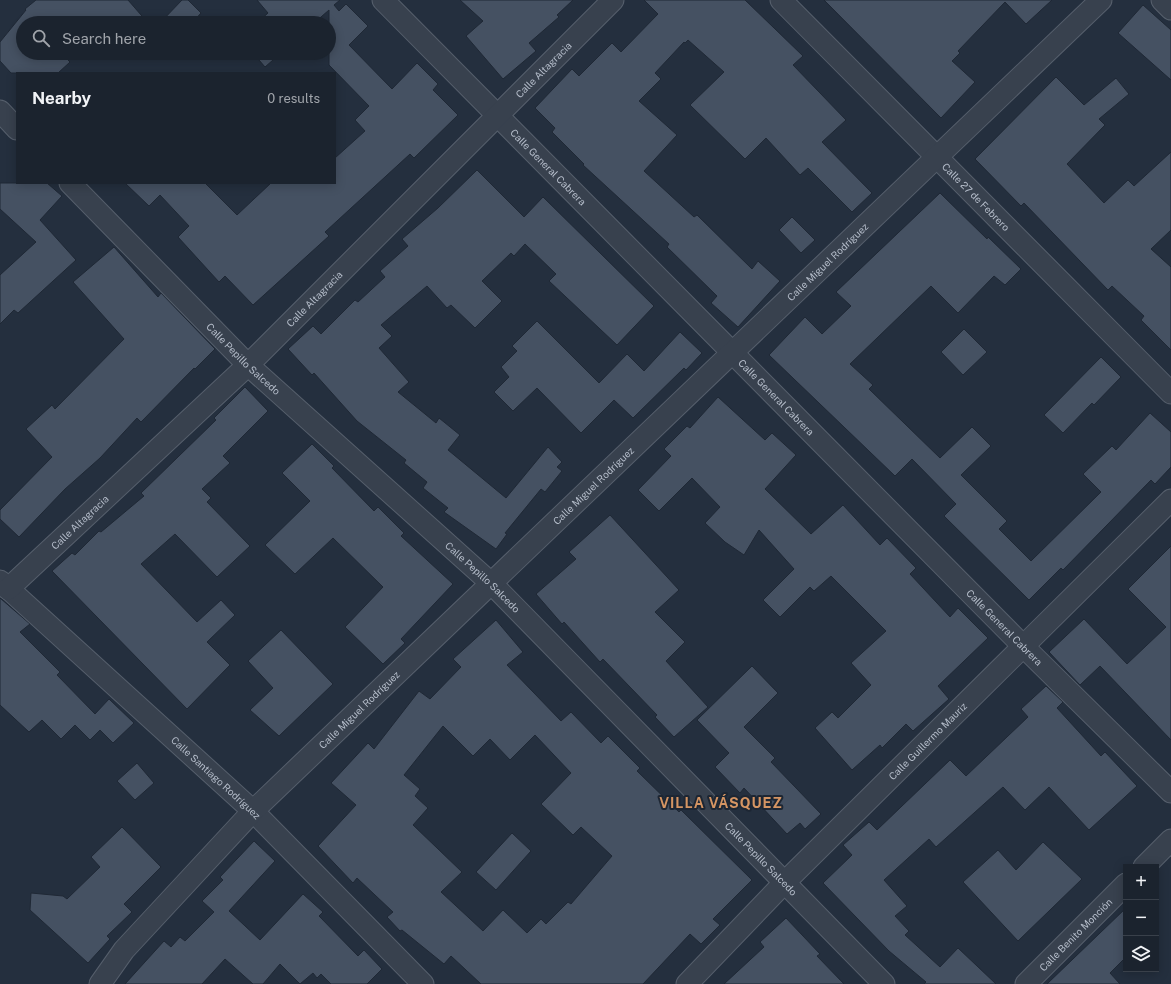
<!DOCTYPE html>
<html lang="en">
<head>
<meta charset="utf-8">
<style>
  :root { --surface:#1b232e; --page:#242b36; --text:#f1f3f6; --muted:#a0a4aa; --line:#39404a }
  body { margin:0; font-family:"Public Sans",sans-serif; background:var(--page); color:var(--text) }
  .controls { position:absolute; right:12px; bottom:12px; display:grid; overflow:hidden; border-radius:0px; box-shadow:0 2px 10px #0003 }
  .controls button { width:36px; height:36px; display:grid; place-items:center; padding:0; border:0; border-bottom:1px solid var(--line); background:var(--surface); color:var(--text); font:20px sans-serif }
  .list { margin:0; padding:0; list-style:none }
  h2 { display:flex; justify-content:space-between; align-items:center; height:52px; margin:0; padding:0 16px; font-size:17px }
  h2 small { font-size:13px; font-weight:400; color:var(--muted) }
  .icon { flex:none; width:22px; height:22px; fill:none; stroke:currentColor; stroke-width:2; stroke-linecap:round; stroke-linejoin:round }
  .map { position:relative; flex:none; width:1171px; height:984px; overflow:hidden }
  .search { position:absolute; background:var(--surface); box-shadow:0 2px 10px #0003; left:16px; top:16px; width:320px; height:44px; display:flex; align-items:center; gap:10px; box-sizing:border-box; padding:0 14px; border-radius:22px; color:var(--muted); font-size:15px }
  .panel { position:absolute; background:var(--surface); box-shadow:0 2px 10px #0003; left:16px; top:72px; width:320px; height:112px; border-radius:0px }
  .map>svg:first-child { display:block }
</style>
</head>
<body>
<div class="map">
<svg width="1171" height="984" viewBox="0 0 1171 984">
  <rect width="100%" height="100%" fill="#242f3e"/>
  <g fill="#455162" stroke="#1f2835" fill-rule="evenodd">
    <path d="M 36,0 L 128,0 L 148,23 L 23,23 L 23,53 L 61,53 L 70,62 L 58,73 L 11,73 L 0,61 L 0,42 L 26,10 L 25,9 Z"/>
    <path d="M 182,0 L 188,0 L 201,13 L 192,23 L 160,23 Z"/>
    <path d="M 257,0 L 340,0 L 334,5 L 339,11 L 346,4 L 368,26 L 349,45 L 392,89 L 417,63 L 438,84 L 433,90 L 458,115 L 414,158 L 410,154 L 325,232 L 329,236 L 253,305 L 225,276 L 219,282 L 178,237 L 189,226 L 160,195 L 149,206 L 125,183 L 205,183 L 237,215 L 271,183 L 335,183 L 335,158 L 365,131 L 355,120 L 369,106 L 329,65 L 329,10 L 314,23 L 257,23 L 268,13 Z"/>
    <path d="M 460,0 L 573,0 L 557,15 L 559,17 L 529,43 L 536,51 L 503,79 L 466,36 L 483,21 Z"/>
    <path d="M 644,0 L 745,0 L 803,56 L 793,65 L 846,120 L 822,142 L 872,193 L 852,212 L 808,168 L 800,175 L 766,138 L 745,159 L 690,105 L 724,72 L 688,40 L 685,43 L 684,42 L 655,73 L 661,79 L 639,101 L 677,135 L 644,171 L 694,217 L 697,215 L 752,269 L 758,261 L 780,281 L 738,327 L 711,303 L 717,296 L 667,247 L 669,244 L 583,165 L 584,164 L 552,132 L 555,128 L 535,108 L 572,69 L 579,76 L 612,43 L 621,52 L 658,14 Z"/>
    <path d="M 824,0 L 1052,0 L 1026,24 L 1005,2 L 958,51 L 960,53 L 952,61 L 975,82 L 941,118 Z"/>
    <path d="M 1143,5 L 1171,30 L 1171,80 L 1118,33 Z"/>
    <path d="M 253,53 L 281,53 L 265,67 Z"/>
    <path d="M 1056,77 L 1084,105 L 1116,78 L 1129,94 L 1099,119 L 1105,125 L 1067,164 L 1104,203 L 1128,180 L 1134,186 L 1171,152 L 1171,230 L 1151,249 L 1171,267 L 1171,350 L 1141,320 L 1144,316 L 1112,286 L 1108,290 L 1024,203 L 1021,206 L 975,159 Z"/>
    <path d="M 477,170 L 524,217 L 543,197 L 654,306 L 617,345 L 549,281 L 556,274 L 525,244 L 514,256 L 511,253 L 482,281 L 502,301 L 475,328 L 451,305 L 447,308 L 427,286 L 381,325 L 392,336 L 379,348 L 409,382 L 398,392 L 436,423 L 439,418 L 460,435 L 448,450 L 506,498 L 548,447 L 562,462 L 557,467 L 562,471 L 545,492 L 541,489 L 505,533 L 507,534 L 496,549 L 444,512 L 448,508 L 423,488 L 427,482 L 404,463 L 406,460 L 357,421 L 314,373 L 312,375 L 288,349 L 313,326 L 321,334 L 355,300 L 358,302 L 385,277 L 380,271 L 408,246 L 402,239 L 438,208 Z"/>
    <path d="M 0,183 L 47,183 L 62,196 L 40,220 L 76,260 L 18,313 L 14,310 L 0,324 L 0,275 L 36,242 L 0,209 Z"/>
    <path d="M 940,193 L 987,239 L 988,237 L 1021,269 L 1005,285 L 994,276 L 958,313 L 931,286 L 850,364 L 873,385 L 869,389 L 940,458 L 972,427 L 991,446 L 961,475 L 1007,521 L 999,529 L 1031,561 L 1101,492 L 1083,474 L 1112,446 L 1116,450 L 1150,413 L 1171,432 L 1171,467 L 1155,484 L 1151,480 L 1063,570 L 1061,568 L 1029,600 L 944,516 L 956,504 L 912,459 L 895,476 L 769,355 L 805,317 L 822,334 L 851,306 L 836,292 Z"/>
    <path d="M 792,217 L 815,240 L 801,253 L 779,230 Z"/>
    <path d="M 114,247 L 158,297 L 161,293 L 215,349 L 195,369 L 194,368 L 141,422 L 137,418 L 100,458 L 65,489 L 19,537 L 0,519 L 0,510 L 52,457 L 26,429 L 52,405 L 55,409 L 124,339 L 73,282 Z"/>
    <path d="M 537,321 L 599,383 L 627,354 L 644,371 L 680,332 L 702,353 L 686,370 L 684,368 L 633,418 L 614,400 L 581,433 L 537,388 L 513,411 L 494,392 L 509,377 L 501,367 L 517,351 L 512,346 Z"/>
    <path d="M 964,329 L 987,352 L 963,375 L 941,352 Z"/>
    <path d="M 1101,357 L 1121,377 L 1094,405 L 1092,403 L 1063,433 L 1044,415 Z"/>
    <path d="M 245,387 L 268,411 L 223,456 L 230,463 L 202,489 L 211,498 L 207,502 L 250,546 L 217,577 L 175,534 L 141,564 L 197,622 L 221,600 L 235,615 L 207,642 L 230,665 L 187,709 L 52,571 L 72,553 L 75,555 L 99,531 L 101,532 L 144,496 L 141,493 L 216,420 L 214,418 Z"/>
    <path d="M 718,397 L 765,440 L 772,433 L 796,455 L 765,489 L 811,534 L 843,505 L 880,545 L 887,538 L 916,568 L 910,574 L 950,617 L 958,608 L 988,638 L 938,686 L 949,699 L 913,731 L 906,724 L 882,748 L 880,745 L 852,770 L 815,728 L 832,712 L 838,718 L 871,685 L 851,663 L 886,631 L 831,576 L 814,591 L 810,587 L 780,617 L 763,600 L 794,569 L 759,530 L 744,555 L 725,542 L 705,523 L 720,507 L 692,478 L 659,511 L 638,490 L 671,456 L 664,449 L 687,426 L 690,428 Z"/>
    <path d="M 312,444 L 334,466 L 332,468 L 374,511 L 378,507 L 404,533 L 401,536 L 453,584 L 401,639 L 405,643 L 383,664 L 345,627 L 383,587 L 333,538 L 295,574 L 265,545 L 310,501 L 282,473 Z"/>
    <path d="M 610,515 L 679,590 L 655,612 L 685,642 L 666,661 L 708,707 L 674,737 L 655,717 L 657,715 L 603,659 L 600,662 L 564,622 L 562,624 L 536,594 L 576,559 L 569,552 Z"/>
    <path d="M 1171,546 L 1171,740 L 1100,666 L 1080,685 L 1049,652 L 1084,619 L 1127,664 L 1166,627 L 1128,589 Z"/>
    <path d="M 0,598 L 30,624 L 20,632 L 60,672 L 57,675 L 95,714 L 109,699 L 134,723 L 113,743 L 100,730 L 90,740 L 75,725 L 61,739 L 42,720 L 29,732 L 0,705 Z"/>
    <path d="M 496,620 L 523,652 L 507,665 L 561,721 L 571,712 L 601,743 L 608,736 L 640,768 L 637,771 L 679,812 L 681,810 L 752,880 L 713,919 L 720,925 L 701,944 L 690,934 L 643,984 L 481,984 L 451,956 L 444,964 L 402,930 L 400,931 L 387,917 L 393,912 L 357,878 L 353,883 L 318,846 L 356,805 L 331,783 L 368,743 L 374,749 L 419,691 L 430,699 L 461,667 L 453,659 ZM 443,726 L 473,756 L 490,739 L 510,760 L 535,735 L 571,773 L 541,804 L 573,835 L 581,827 L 612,856 L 571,904 L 568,902 L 546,924 L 541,919 L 527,933 L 503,910 L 483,931 L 441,892 L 462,872 L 413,825 L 428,808 L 415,796 L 420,789 L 404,775 Z"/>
    <path d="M 281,630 L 333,684 L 279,736 L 250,710 L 273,688 L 248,661 Z"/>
    <path d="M 752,666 L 778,693 L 744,727 L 775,758 L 771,762 L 821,814 L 805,829 L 800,823 L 787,834 L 744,788 L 740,793 L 715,767 L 729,753 L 697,720 Z"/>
    <path d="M 1046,686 L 1063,702 L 1057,708 L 1101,756 L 1105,752 L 1137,786 L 1089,830 L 1049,787 L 1025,810 L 1003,787 L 936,847 L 929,839 L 884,880 L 907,906 L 895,916 L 909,931 L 905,935 L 940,967 L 958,948 L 996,984 L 924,984 L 926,982 L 889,951 L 823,883 L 852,855 L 843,845 L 869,822 L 877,830 L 950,760 L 966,776 L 1028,717 L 1021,709 Z"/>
    <path d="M 137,763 L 154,783 L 135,800 L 117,781 Z"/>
    <path d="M 122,827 L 161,867 L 124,904 L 132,912 L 107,936 L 110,939 L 88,963 L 30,910 L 31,893 L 63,896 L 67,899 L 100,867 L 91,857 Z"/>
    <path d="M 512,833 L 531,851 L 496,890 L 476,872 Z"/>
    <path d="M 254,841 L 275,861 L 229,911 L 260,940 L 303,894 L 323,912 L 319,916 L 358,956 L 364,950 L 382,969 L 367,984 L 331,984 L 321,974 L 317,978 L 313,973 L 300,984 L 280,964 L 263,984 L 253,984 L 225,959 L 202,984 L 125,984 L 164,941 L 171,947 L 180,937 L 185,941 L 214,912 L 202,901 L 223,880 L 220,877 Z"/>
    <path d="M 1043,842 L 1082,879 L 1018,941 L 963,882 L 998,850 L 1016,870 Z"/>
    <path d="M 1126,908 L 1126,957 L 1110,973 L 1120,984 L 1047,984 Z"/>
    <path d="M 786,918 L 820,954 L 817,956 L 844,984 L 724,984 L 764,947 L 760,942 Z"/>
  </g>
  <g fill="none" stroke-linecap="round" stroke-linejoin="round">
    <defs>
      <g id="minor">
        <path id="s1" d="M 383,0 L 1024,647 L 1171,792"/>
        <path id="s2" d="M 781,0 L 1171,393"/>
        <path d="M 1162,0 L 1171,9"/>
        <path d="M 0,111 L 17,129"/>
        <path id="s3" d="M 70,183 L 248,365 L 492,584 L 884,984"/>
        <path id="s4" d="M 0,581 L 253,811 L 423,984"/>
        <path id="s5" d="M 8,589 L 248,365 L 613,0"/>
        <path d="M 1144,867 L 1171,840"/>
        <path id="s6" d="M 100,984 L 124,950 L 253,811 L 1101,0"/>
        <path id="s7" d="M 687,984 L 785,882 L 1171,500"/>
        <path id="s8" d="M 1026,984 L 1126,884"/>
      </g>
    </defs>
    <use href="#minor" stroke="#565f6c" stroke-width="23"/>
    <use href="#minor" stroke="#38414e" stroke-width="21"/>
  </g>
  <g text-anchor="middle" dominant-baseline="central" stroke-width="4" stroke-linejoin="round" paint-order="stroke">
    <g font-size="10" fill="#b4bcc9" stroke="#1d2633">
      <text stroke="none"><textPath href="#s5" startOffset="746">Calle Altagracia</textPath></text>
      <text stroke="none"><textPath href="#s1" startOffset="235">Calle General Cabrera</textPath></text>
      <text stroke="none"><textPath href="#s2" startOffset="277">Calle 27 de Febrero</textPath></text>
      <text stroke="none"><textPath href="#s6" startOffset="1026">Calle Miguel Rodríguez</textPath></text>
      <text stroke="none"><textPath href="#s5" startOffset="422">Calle Altagracia</textPath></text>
      <text stroke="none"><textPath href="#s3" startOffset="247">Calle Pepillo Salcedo</textPath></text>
      <text stroke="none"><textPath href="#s1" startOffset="559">Calle General Cabrera</textPath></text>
      <text stroke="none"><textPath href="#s6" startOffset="702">Calle Miguel Rodríguez</textPath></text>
      <text stroke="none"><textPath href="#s5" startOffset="98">Calle Altagracia</textPath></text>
      <text stroke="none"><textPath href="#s3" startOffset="571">Calle Pepillo Salcedo</textPath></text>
      <text stroke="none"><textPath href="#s1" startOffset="883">Calle General Cabrera</textPath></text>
      <text stroke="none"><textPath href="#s6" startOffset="378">Calle Miguel Rodríguez</textPath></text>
      <text stroke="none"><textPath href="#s7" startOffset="342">Calle Guillermo Mauriz</textPath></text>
      <text stroke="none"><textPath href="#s4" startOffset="292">Calle Santiago Rodríguez</textPath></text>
      <text stroke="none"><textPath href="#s3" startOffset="967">Calle Pepillo Salcedo</textPath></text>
      <text stroke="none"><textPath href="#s8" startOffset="70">Calle Benito Monción</textPath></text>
    </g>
    <g font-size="14" font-weight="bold" letter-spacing="1" fill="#d59563" stroke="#1d2633">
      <text x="721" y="803">VILLA VÁSQUEZ</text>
    </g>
  </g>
</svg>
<div class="controls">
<button>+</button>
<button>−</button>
<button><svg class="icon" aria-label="layers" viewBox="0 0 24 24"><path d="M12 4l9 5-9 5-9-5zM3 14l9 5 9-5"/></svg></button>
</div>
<div class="search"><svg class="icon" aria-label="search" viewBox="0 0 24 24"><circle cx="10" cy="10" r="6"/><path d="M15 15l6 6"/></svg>Search here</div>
<section class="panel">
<h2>Nearby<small>0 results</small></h2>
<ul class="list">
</ul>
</section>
</div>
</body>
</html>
